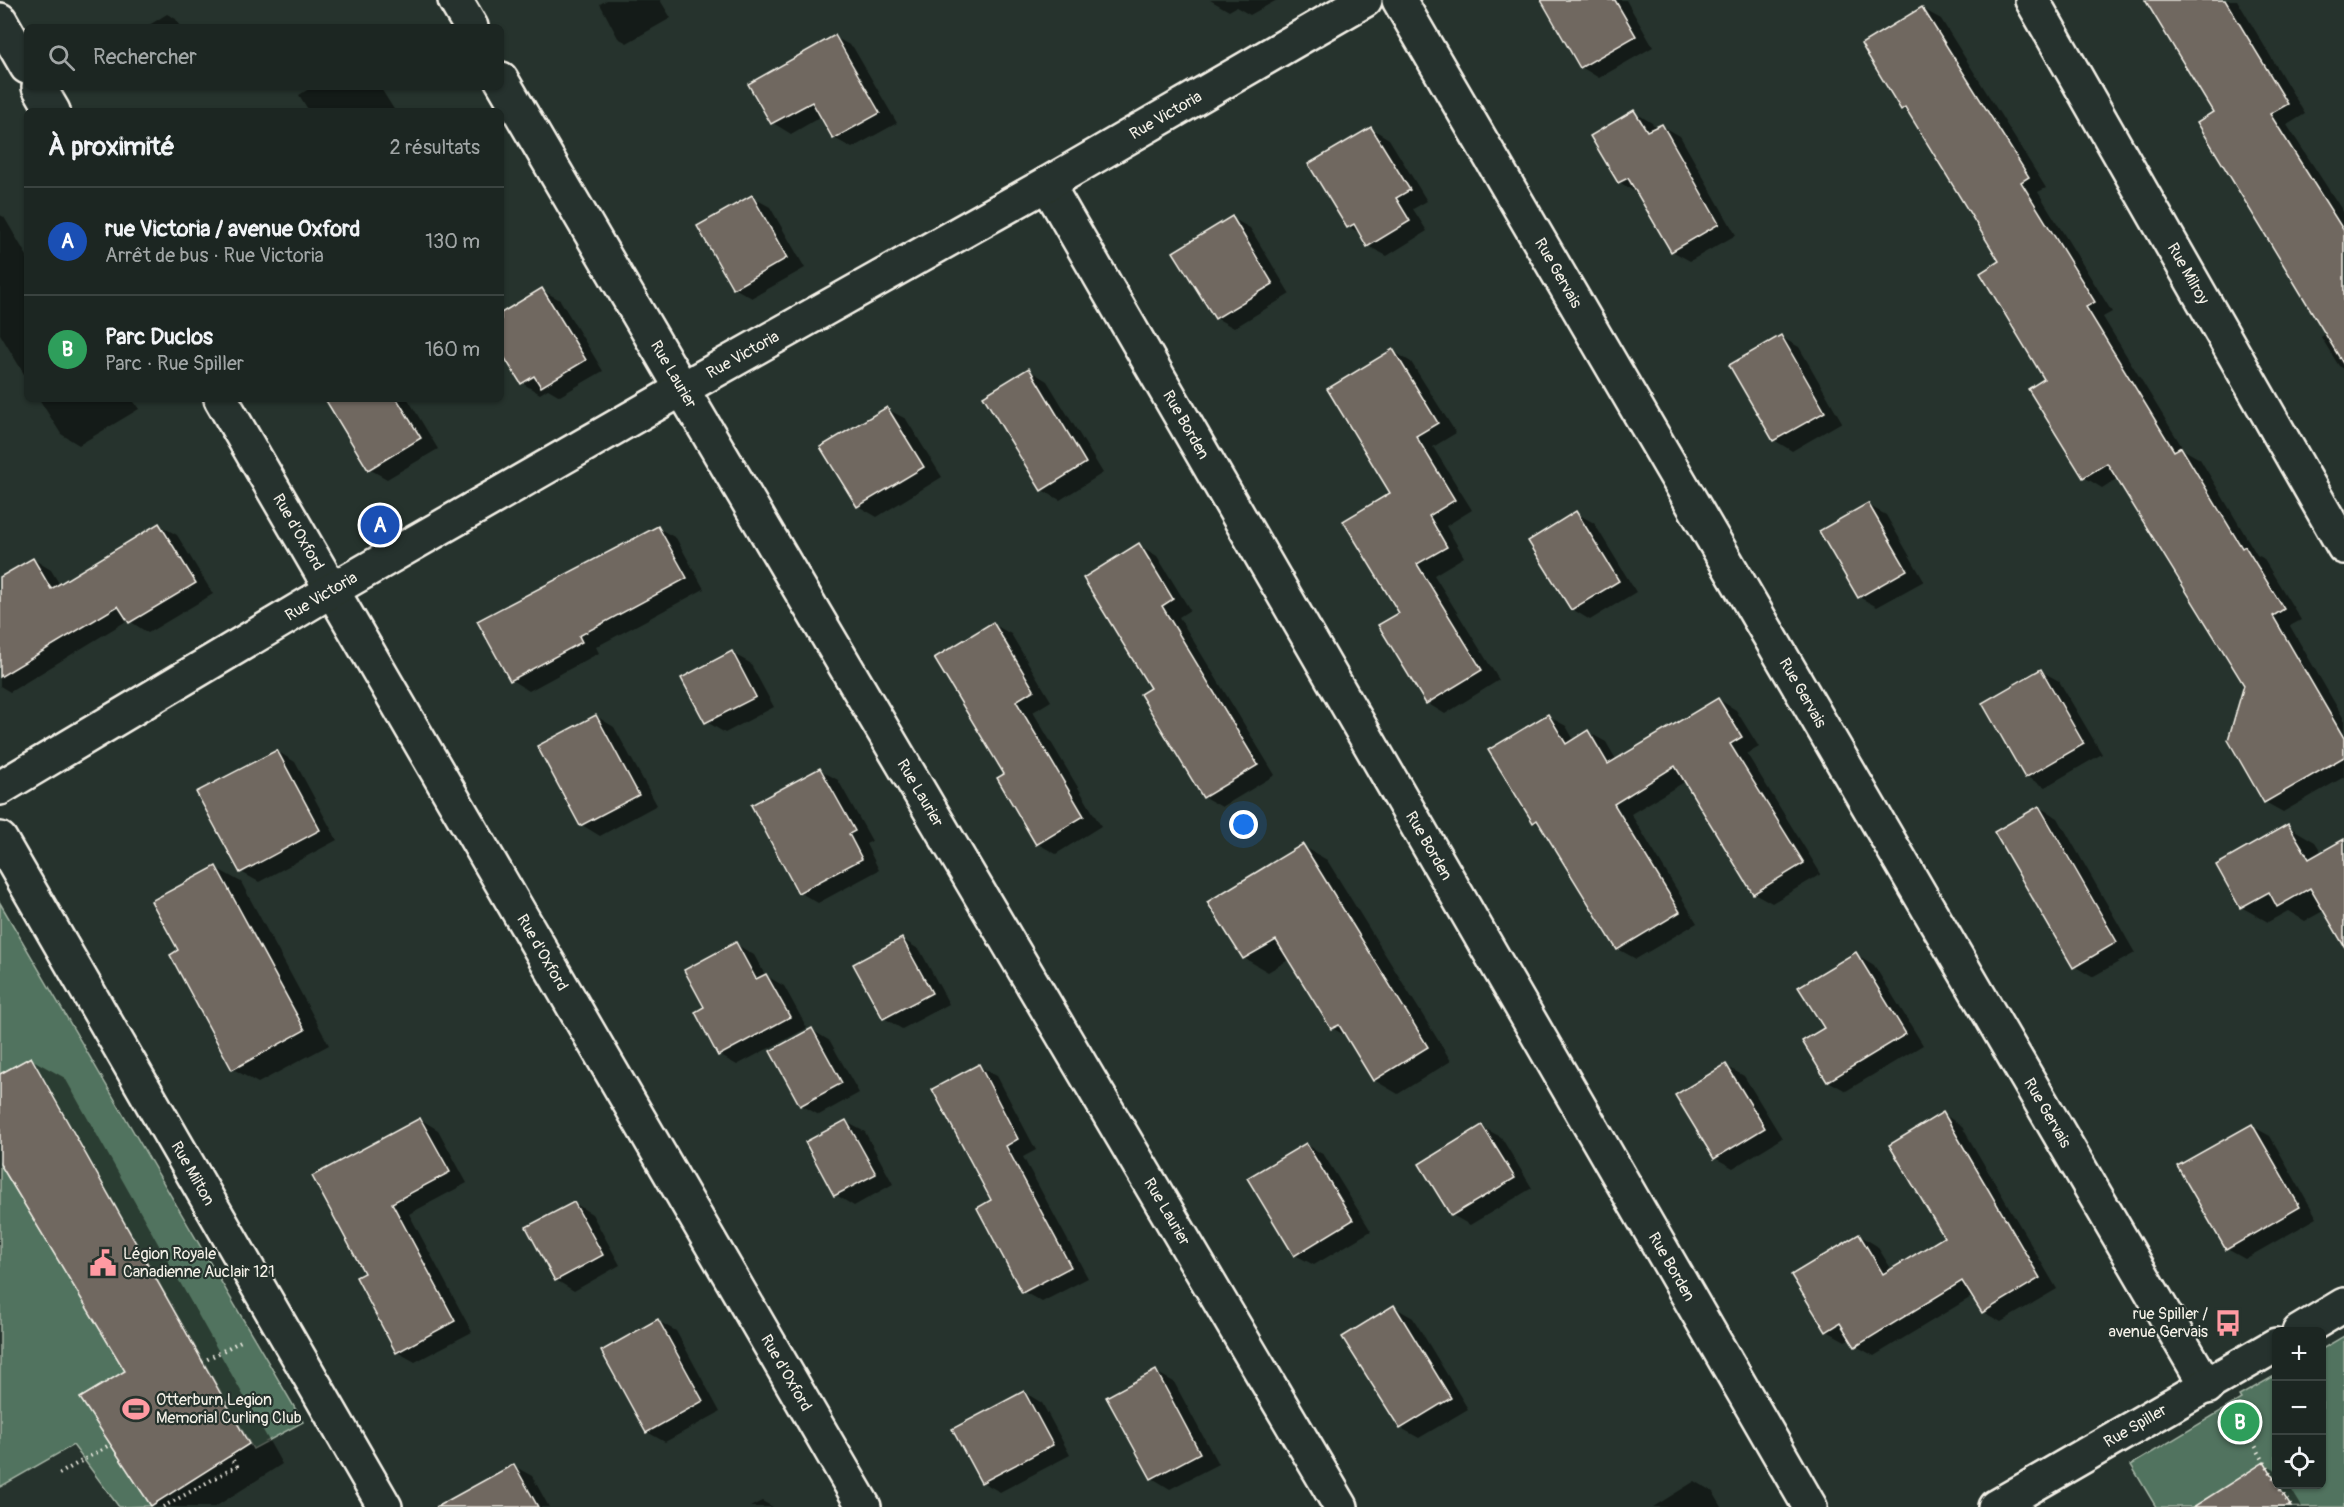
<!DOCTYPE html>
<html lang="fr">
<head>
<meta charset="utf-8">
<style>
  :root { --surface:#1c2622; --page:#29322f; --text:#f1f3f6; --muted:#a0a5a5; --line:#3a4340; --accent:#ff9aa2 }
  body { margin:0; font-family:Pangolin,sans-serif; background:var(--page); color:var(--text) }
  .controls { position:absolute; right:18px; bottom:18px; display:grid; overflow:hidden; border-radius:9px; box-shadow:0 2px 4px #0004 }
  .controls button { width:54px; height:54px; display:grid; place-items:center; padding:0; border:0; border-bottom:2px solid var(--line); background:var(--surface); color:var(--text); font:30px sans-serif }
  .you { position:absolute; left:1244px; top:825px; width:21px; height:21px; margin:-15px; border:4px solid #fff; border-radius:50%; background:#1a73e8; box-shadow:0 0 0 9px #1a73e833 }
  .badge { display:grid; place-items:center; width:39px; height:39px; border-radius:50%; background:var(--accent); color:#fff; font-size:20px; font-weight:700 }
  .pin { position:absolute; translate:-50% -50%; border:3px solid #fff; box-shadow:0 2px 6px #0006 }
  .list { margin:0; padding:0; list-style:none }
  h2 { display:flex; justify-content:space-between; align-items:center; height:78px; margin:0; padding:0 24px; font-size:26px }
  h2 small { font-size:20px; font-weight:400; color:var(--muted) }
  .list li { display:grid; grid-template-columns:39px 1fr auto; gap:18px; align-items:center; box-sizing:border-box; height:108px; padding:0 24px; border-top:2px solid var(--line) }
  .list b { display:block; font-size:22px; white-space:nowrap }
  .list p { margin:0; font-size:20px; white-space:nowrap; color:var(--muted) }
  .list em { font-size:20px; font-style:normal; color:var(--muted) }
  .icon { flex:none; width:33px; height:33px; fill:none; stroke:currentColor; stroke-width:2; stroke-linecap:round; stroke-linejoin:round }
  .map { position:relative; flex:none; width:2344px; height:1507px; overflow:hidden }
  .search { position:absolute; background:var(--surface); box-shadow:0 2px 4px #0004; left:24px; top:24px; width:480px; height:66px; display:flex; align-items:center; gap:15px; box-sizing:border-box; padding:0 21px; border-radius:9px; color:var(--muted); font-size:22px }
  .panel { position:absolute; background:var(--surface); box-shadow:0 2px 4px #0004; left:24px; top:108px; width:480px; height:294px; border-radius:9px }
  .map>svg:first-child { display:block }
</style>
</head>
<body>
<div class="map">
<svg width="2344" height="1507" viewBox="0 0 2344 1507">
  <rect width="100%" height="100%" fill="#26332d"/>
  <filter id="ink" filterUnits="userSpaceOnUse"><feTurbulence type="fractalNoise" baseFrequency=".0167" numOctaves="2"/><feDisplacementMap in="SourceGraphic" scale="12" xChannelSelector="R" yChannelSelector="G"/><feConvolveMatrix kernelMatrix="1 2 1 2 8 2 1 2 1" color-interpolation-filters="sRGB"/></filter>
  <g filter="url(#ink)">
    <g fill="#51735e" stroke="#a2b2a3" stroke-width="1.5">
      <path d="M 0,903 L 303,1422 L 253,1449 L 31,1057 L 0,1074 Z"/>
      <path d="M 0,1164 L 125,1371 L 80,1398 L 151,1506 L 119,1507 L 73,1445 L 0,1487 Z"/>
      <path d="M 2344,1336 L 2344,1507 L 2156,1507 L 2131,1465 L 2241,1399 L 2239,1396 L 2276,1375 L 2276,1484 L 2322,1484 L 2322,1349 Z"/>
    </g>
    <g fill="#0007">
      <path d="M 607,0 L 660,0 L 671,18 L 627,43 L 618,38 L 600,4 Z"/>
      <path d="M 1210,0 L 1277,0 L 1250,15 L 1236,7 L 1229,11 Z"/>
      <path d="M 1553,0 L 1626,0 L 1653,47 L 1599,78 L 1581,67 Z"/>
      <path d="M 2147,0 L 2237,0 L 2305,114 L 2287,125 L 2344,213 L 2344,369 L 2339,366 L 2321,337 L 2327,333 L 2215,112 Z"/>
      <path d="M 1923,9 L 1941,19 L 2046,188 L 2038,192 L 2112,312 L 2103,317 L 2184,450 L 2200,459 L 2257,555 L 2263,558 L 2301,620 L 2290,626 L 2344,719 L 2344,777 L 2283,812 L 2265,802 L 2246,685 L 2118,478 L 2102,488 L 2084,477 L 2001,261 L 1912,114 L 1902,109 Z"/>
      <path d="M 167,14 L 176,19 L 180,27 L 146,27 Z"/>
      <path d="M 835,37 L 853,47 L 897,123 L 852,148 L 834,138 L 822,116 L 791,134 L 773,123 L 751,84 Z"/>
      <path d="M 312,87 L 380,87 L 395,111 L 309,111 L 299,95 Z"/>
      <path d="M 1634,112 L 1652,123 L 1656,128 L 1661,125 L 1680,136 L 1736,235 L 1690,261 L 1672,251 L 1637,193 L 1619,182 Z"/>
      <path d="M 1371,128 L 1389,139 L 1427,201 L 1413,209 L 1427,231 L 1387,256 L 1368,246 L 1361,234 L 1348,226 Z"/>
      <path d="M 752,197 L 770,207 L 805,268 L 752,298 L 734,288 Z"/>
      <path d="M 0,215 L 4,217 L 27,256 L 27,379 L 0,334 Z"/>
      <path d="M 1232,218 L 1250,228 L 1290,294 L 1234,328 L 1216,318 Z"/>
      <path d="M 542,290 L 560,300 L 603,371 L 560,396 L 548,389 L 540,394 L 522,383 L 501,349 L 501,314 Z"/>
      <path d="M 1781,337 L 1799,347 L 1842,422 L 1792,451 L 1774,440 Z"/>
      <path d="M 1393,351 L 1411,362 L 1456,433 L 1433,447 L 1472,510 L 1446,526 L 1464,557 L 1434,575 L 1499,680 L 1445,714 L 1427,703 L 1401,613 L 1393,493 Z"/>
      <path d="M 1029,370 L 1047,381 L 1103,473 L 1060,500 L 1042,490 Z"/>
      <path d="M 39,399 L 132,399 L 139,409 L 79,445 L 61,434 Z"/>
      <path d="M 327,399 L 408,399 L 438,449 L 387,479 L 369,469 Z"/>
      <path d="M 887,409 L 906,419 L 942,477 L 877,517 L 858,506 L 823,448 Z"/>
      <path d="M 1868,505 L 1886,515 L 1924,581 L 1877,607 L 1859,597 Z"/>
      <path d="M 1576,513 L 1594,523 L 1636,592 L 1590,620 L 1572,609 Z"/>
      <path d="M 159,525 L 177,535 L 213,594 L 148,633 L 128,620 L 10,692 L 0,686 L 0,579 L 33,559 L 51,570 L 60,585 Z"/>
      <path d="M 658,528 L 676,538 L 704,589 L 596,647 L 599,653 L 529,691 L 511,680 Z"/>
      <path d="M 1139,545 L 1157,556 L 1190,610 L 1179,617 L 1275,775 L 1222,807 L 1204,797 L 1152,688 Z"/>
      <path d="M 993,624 L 1011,634 L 1051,701 L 1033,712 L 1101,826 L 1056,854 L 1038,844 L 1006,774 Z"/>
      <path d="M 732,653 L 750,663 L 774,707 L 725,733 L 707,722 L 683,679 Z"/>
      <path d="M 2041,671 L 2059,681 L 2102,754 L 2045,787 L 2027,777 Z"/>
      <path d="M 1718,699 L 1736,710 L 1759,747 L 1747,754 L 1821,874 L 1772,903 L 1754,893 L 1686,781 L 1631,814 L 1697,923 L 1636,959 L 1618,949 L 1542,827 L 1534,822 L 1548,716 L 1566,726 L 1574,740 L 1588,732 L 1606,742 L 1617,761 Z"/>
      <path d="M 596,716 L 614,727 L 657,805 L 600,836 L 582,825 L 540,747 Z"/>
      <path d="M 277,751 L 295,762 L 337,840 L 259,882 L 241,872 Z"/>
      <path d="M 820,770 L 838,780 L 872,841 L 866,844 L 879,870 L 818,903 L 799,892 L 753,806 Z"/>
      <path d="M 2039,807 L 2058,818 L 2135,953 L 2092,977 L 2074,966 Z"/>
      <path d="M 2288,826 L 2315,842 L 2322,853 L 2344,841 L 2344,943 L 2325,910 L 2305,921 L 2288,911 L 2268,922 L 2241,907 Z"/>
      <path d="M 1303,846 L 1327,860 L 1451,1061 L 1398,1094 L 1374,1080 L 1348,1037 L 1332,1028 L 1290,959 L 1268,972 L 1244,958 Z"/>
      <path d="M 216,868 L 241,882 L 329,1045 L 258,1083 L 233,1069 L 180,951 Z"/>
      <path d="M 902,939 L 920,950 L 949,1004 L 902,1029 L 884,1018 Z"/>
      <path d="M 736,944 L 754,955 L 765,975 L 784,986 L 807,1028 L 737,1065 L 719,1055 L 706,1007 Z"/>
      <path d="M 1856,954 L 1874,965 L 1923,1045 L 1846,1091 L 1828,1081 L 1826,1029 Z"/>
      <path d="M 812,1030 L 830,1041 L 859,1093 L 819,1115 L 801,1105 Z"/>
      <path d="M 31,1059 L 65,1078 L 282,1464 L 215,1507 L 156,1507 L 152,1505 L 82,1398 L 127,1372 L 0,1161 L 0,1075 Z"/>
      <path d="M 978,1066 L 997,1076 L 1036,1150 L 1023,1157 L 1088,1278 L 1042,1302 L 1024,1292 L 993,1201 Z"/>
      <path d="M 1726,1066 L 1744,1076 L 1782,1138 L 1733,1168 L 1715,1158 Z"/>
      <path d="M 1943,1114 L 1961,1125 L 2057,1289 L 2001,1322 L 1983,1312 L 1973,1296 L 1874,1356 L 1856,1346 L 1851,1338 L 1845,1341 L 1827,1331 L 1859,1235 L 1877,1246 L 1892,1270 L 1947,1237 Z"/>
      <path d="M 420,1119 L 438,1130 L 467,1183 L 409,1214 L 472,1332 L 415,1362 L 397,1352 L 366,1273 Z"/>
      <path d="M 846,1122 L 865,1132 L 893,1184 L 854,1206 L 836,1195 Z"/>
      <path d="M 2252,1126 L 2270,1136 L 2317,1218 L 2245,1259 L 2227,1249 Z"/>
      <path d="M 1482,1127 L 1501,1137 L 1532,1188 L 1470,1225 L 1452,1215 Z"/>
      <path d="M 1306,1144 L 1324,1155 L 1371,1231 L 1314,1265 L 1295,1255 Z"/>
      <path d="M 574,1203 L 592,1214 L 620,1265 L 574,1291 L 556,1280 Z"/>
      <path d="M 1394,1307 L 1413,1318 L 1468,1409 L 1419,1438 L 1401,1428 Z"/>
      <path d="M 658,1321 L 676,1331 L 720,1412 L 665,1442 L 647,1432 Z"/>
      <path d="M 1156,1372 L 1174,1382 L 1218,1464 L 1170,1489 L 1152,1478 Z"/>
      <path d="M 1024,1392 L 1042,1403 L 1070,1455 L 1000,1492 L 982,1482 Z"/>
      <path d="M 2264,1464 L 2276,1471 L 2276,1484 L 2288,1484 L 2302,1507 L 2212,1507 Z"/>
      <path d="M 514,1466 L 532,1476 L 549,1507 L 487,1507 Z"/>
      <path d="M 1695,1481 L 1713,1492 L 1722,1507 L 1653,1507 Z"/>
      <path d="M 762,1501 L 773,1507 L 750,1507 Z"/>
    </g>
    <g fill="#706761" stroke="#f4f1e8" stroke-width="1.5">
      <path d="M 1541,0 L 1615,0 L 1636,36 L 1580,68 Z"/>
      <path d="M 2145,0 L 2225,0 L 2288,104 L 2270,114 L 2344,231 L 2344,365 L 2197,122 L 2213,112 Z"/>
      <path d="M 1922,7 L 2029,177 L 2021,182 L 2095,302 L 2086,307 L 2174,451 L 2181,447 L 2242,548 L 2245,546 L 2284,609 L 2273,616 L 2344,738 L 2344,757 L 2264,803 L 2228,740 L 2244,685 L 2107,463 L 2083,478 L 2028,389 L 2044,379 L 1980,273 L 1999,261 L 1905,107 L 1901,110 L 1861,44 Z"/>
      <path d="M 835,35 L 880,113 L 833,139 L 812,102 L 771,124 L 748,84 Z"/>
      <path d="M 1634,110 L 1647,131 L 1662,124 L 1719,224 L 1671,252 L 1628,178 L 1618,183 L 1590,136 Z"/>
      <path d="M 1371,127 L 1410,190 L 1396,198 L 1410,221 L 1367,247 L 1354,224 L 1347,228 L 1308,164 Z"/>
      <path d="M 752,195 L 787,258 L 733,289 L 697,226 Z"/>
      <path d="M 1232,216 L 1273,284 L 1215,319 L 1173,252 Z"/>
      <path d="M 542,288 L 586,360 L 541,387 L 534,376 L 521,384 L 501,352 L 501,313 Z"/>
      <path d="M 1781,335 L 1825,412 L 1773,441 L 1729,365 Z"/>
      <path d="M 1393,349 L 1438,423 L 1416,436 L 1455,500 L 1429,516 L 1447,547 L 1417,564 L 1482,670 L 1426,704 L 1378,625 L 1399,613 L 1343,521 L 1390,493 L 1327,389 Z"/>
      <path d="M 1029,368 L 1086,463 L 1041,491 L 983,396 Z"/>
      <path d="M 325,399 L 397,399 L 421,438 L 368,470 Z"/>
      <path d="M 887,407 L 924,467 L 857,507 L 820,447 Z"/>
      <path d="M 1868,503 L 1907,570 L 1858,598 L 1819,531 Z"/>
      <path d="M 1576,511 L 1619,581 L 1571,610 L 1528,541 Z"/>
      <path d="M 159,523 L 196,583 L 129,623 L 118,606 L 0,677 L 0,577 L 33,558 L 51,589 Z"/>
      <path d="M 658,526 L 687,578 L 579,636 L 582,642 L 510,681 L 477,621 Z"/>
      <path d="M 1139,543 L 1173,599 L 1162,606 L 1258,765 L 1203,798 L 1140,694 L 1150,688 L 1083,578 Z"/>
      <path d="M 993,622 L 1034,690 L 1016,701 L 1084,816 L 1036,845 L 997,778 L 1004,774 L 934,658 Z"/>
      <path d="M 732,651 L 756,697 L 705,723 L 681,678 Z"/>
      <path d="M 2041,669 L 2084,744 L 2025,778 L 1982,703 Z"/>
      <path d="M 1718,698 L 1742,737 L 1730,744 L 1804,863 L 1753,894 L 1675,766 L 1614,804 L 1680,912 L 1617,950 L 1537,820 L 1533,823 L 1488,750 L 1548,714 L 1566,744 L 1588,730 L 1608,764 Z"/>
      <path d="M 596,715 L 639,795 L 580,826 L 537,746 Z"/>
      <path d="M 277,750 L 320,830 L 240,873 L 196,792 Z"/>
      <path d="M 820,768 L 855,831 L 849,834 L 862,859 L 798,893 L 751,805 Z"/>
      <path d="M 2039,806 L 2117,942 L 2073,968 L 1994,832 Z"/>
      <path d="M 2288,824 L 2309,859 L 2344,839 L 2344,946 L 2310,888 L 2277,907 L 2269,892 L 2240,908 L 2216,865 Z"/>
      <path d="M 1303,844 L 1428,1047 L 1373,1081 L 1339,1025 L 1331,1029 L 1276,940 L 1243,959 L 1207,902 Z"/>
      <path d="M 216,866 L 305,1030 L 232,1070 L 170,955 L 178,950 L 151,901 Z"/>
      <path d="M 902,938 L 932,993 L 883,1019 L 853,964 Z"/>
      <path d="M 736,942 L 756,979 L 766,974 L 790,1017 L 718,1056 L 695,1012 L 704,1007 L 684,970 Z"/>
      <path d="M 1856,952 L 1906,1034 L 1827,1082 L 1802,1041 L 1824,1028 L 1798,987 Z"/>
      <path d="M 812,1028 L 842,1083 L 800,1106 L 770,1051 Z"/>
      <path d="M 31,1057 L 249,1444 L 151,1506 L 80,1398 L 125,1371 L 0,1164 L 0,1074 Z"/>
      <path d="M 979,1064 L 1018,1139 L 1006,1146 L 1071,1267 L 1022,1293 L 977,1208 L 991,1200 L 932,1089 Z"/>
      <path d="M 1726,1064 L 1765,1128 L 1714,1159 L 1675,1095 Z"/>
      <path d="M 1943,1112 L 2040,1278 L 1982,1313 L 1962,1281 L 1855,1347 L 1840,1323 L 1826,1332 L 1791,1275 L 1859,1234 L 1883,1274 L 1944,1237 L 1889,1145 Z"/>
      <path d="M 420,1118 L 450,1172 L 392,1203 L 455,1321 L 396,1353 L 356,1277 L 364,1273 L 312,1176 Z"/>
      <path d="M 846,1120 L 876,1174 L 834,1196 L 805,1142 Z"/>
      <path d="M 2252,1124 L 2300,1207 L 2226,1250 L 2177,1166 Z"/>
      <path d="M 1482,1125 L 1515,1178 L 1451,1216 L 1419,1164 Z"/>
      <path d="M 1306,1143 L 1353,1220 L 1294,1256 L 1247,1178 Z"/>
      <path d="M 574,1202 L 603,1255 L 555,1281 L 526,1227 Z"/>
      <path d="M 1394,1305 L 1451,1398 L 1400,1429 L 1342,1337 Z"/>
      <path d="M 658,1319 L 703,1401 L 646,1433 L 601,1351 Z"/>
      <path d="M 1156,1370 L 1200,1453 L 1151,1479 L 1106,1397 Z"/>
      <path d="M 1024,1391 L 1053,1445 L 981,1483 L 952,1429 Z"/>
      <path d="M 2264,1462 L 2291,1507 L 2193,1507 Z"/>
      <path d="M 514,1464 L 538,1507 L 436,1507 Z"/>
    </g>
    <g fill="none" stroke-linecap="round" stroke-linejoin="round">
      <defs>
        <g id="street">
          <path d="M 455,0 L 471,27"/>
          <path id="s1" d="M 1399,0 L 2207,1387"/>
          <path id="s2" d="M 2032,0 L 2344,547"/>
          <path d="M 0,20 L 27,67"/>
          <path id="s3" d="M 501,79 L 682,389 L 1341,1507"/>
          <path d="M 39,87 L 53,111"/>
          <path id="s4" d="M 1047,184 L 1810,1507"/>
          <path id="s5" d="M 221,399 L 864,1507"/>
          <path id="s6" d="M 0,788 L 332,590 L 682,389 L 1047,184 L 1365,0"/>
          <path id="s7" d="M 0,839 L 385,1507"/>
          <path d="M 2299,1332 L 2344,1305"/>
          <path id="s8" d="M 1995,1507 L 2276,1345"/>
        </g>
      </defs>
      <use href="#street" stroke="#f4f1e8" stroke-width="38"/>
      <g stroke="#f4f1e8" stroke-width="4" stroke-dasharray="1.5 4.5" stroke-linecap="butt">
        <path d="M 202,1362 L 241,1341"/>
        <path d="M 2238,1415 L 2276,1483"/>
        <path d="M 59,1474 L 111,1444"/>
        <path d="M 2277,1484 L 2291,1507"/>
        <path d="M 163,1507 L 237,1466 L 230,1456"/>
      </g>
      <use href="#street" stroke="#26332d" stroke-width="33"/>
    </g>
  </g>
  <defs>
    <symbol id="civic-bare" viewBox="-9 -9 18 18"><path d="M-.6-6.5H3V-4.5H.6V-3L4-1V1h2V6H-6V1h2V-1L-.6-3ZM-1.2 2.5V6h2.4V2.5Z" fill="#ff9aa2" stroke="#26332d" stroke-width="2.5" paint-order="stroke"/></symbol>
    <symbol id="bus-bare" viewBox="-9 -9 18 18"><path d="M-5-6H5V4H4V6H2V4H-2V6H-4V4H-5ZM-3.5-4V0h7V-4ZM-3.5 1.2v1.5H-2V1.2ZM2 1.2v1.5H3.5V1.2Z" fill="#ff9aa2" stroke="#26332d" stroke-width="2.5" paint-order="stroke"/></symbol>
    <symbol id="stadium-bare" viewBox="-9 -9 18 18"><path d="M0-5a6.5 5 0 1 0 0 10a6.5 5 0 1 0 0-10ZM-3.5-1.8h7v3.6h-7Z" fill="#ff9aa2" stroke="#26332d" stroke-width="2.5" paint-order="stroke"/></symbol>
  </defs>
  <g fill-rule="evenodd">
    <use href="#civic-bare" x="84" y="1244" width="38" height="38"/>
    <use href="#bus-bare" x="2209" y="1304" width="38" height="38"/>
    <use href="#stadium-bare" x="117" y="1390" width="38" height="38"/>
  </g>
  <g text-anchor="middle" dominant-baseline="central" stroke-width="4.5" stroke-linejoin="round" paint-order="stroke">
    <g font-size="16" fill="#f4f1e8" stroke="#26332d">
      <text stroke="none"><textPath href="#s6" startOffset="1346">Rue Victoria</textPath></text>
      <text stroke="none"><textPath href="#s1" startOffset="316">Rue Gervais</textPath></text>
      <text stroke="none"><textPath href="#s2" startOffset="315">Rue Milroy</textPath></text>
      <text stroke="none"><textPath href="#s6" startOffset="860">Rue Victoria</textPath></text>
      <text stroke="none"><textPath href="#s3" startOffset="342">Rue Laurier</textPath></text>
      <text stroke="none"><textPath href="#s4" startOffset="278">Rue Borden</textPath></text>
      <text stroke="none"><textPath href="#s5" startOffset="154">Rue d'Oxford</textPath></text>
      <text stroke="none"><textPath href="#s6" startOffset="374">Rue Victoria</textPath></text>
      <text stroke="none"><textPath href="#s1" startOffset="802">Rue Gervais</textPath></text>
      <text stroke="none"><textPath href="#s3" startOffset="828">Rue Laurier</textPath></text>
      <text stroke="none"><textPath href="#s4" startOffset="764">Rue Borden</textPath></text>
      <text stroke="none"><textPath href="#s5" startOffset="640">Rue d'Oxford</textPath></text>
      <text stroke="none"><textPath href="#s1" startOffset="1288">Rue Gervais</textPath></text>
      <text stroke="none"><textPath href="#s7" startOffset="386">Rue Milton</textPath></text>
      <text stroke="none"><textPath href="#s3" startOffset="1314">Rue Laurier</textPath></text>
      <text stroke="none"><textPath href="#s4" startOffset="1250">Rue Borden</textPath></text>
      <text stroke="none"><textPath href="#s5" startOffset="1126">Rue d'Oxford</textPath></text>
      <text stroke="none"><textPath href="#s8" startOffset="162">Rue Spiller</textPath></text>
    </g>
    <g font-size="16" fill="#f4f1e8" stroke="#26332d" text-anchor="start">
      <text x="123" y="1254">Légion Royale<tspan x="123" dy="18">Canadienne Auclair 121</tspan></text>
      <text x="2208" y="1314" text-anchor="end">rue Spiller /<tspan x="2208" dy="18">avenue Gervais</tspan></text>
      <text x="156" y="1400">Otterburn Legion<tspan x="156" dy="18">Memorial Curling Club</tspan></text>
    </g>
  </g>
</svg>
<div class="controls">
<button>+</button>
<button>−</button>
<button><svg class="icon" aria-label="locate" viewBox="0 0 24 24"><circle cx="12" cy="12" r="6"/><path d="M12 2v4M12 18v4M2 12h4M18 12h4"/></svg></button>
</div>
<div class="you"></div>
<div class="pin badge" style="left:380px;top:525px;background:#1a4fb4">A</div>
<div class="pin badge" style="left:2240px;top:1422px;background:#2e9e5b">B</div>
<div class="search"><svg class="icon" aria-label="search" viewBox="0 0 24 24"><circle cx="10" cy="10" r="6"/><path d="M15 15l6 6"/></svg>Rechercher</div>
<section class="panel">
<h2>À proximité<small>2 résultats</small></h2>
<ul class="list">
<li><span class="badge" style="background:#1a4fb4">A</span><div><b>rue Victoria / avenue Oxford</b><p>Arrêt de bus · Rue Victoria</p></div><em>130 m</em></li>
<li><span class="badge" style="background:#2e9e5b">B</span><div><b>Parc Duclos</b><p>Parc · Rue Spiller</p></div><em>160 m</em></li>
</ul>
</section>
</div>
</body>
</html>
